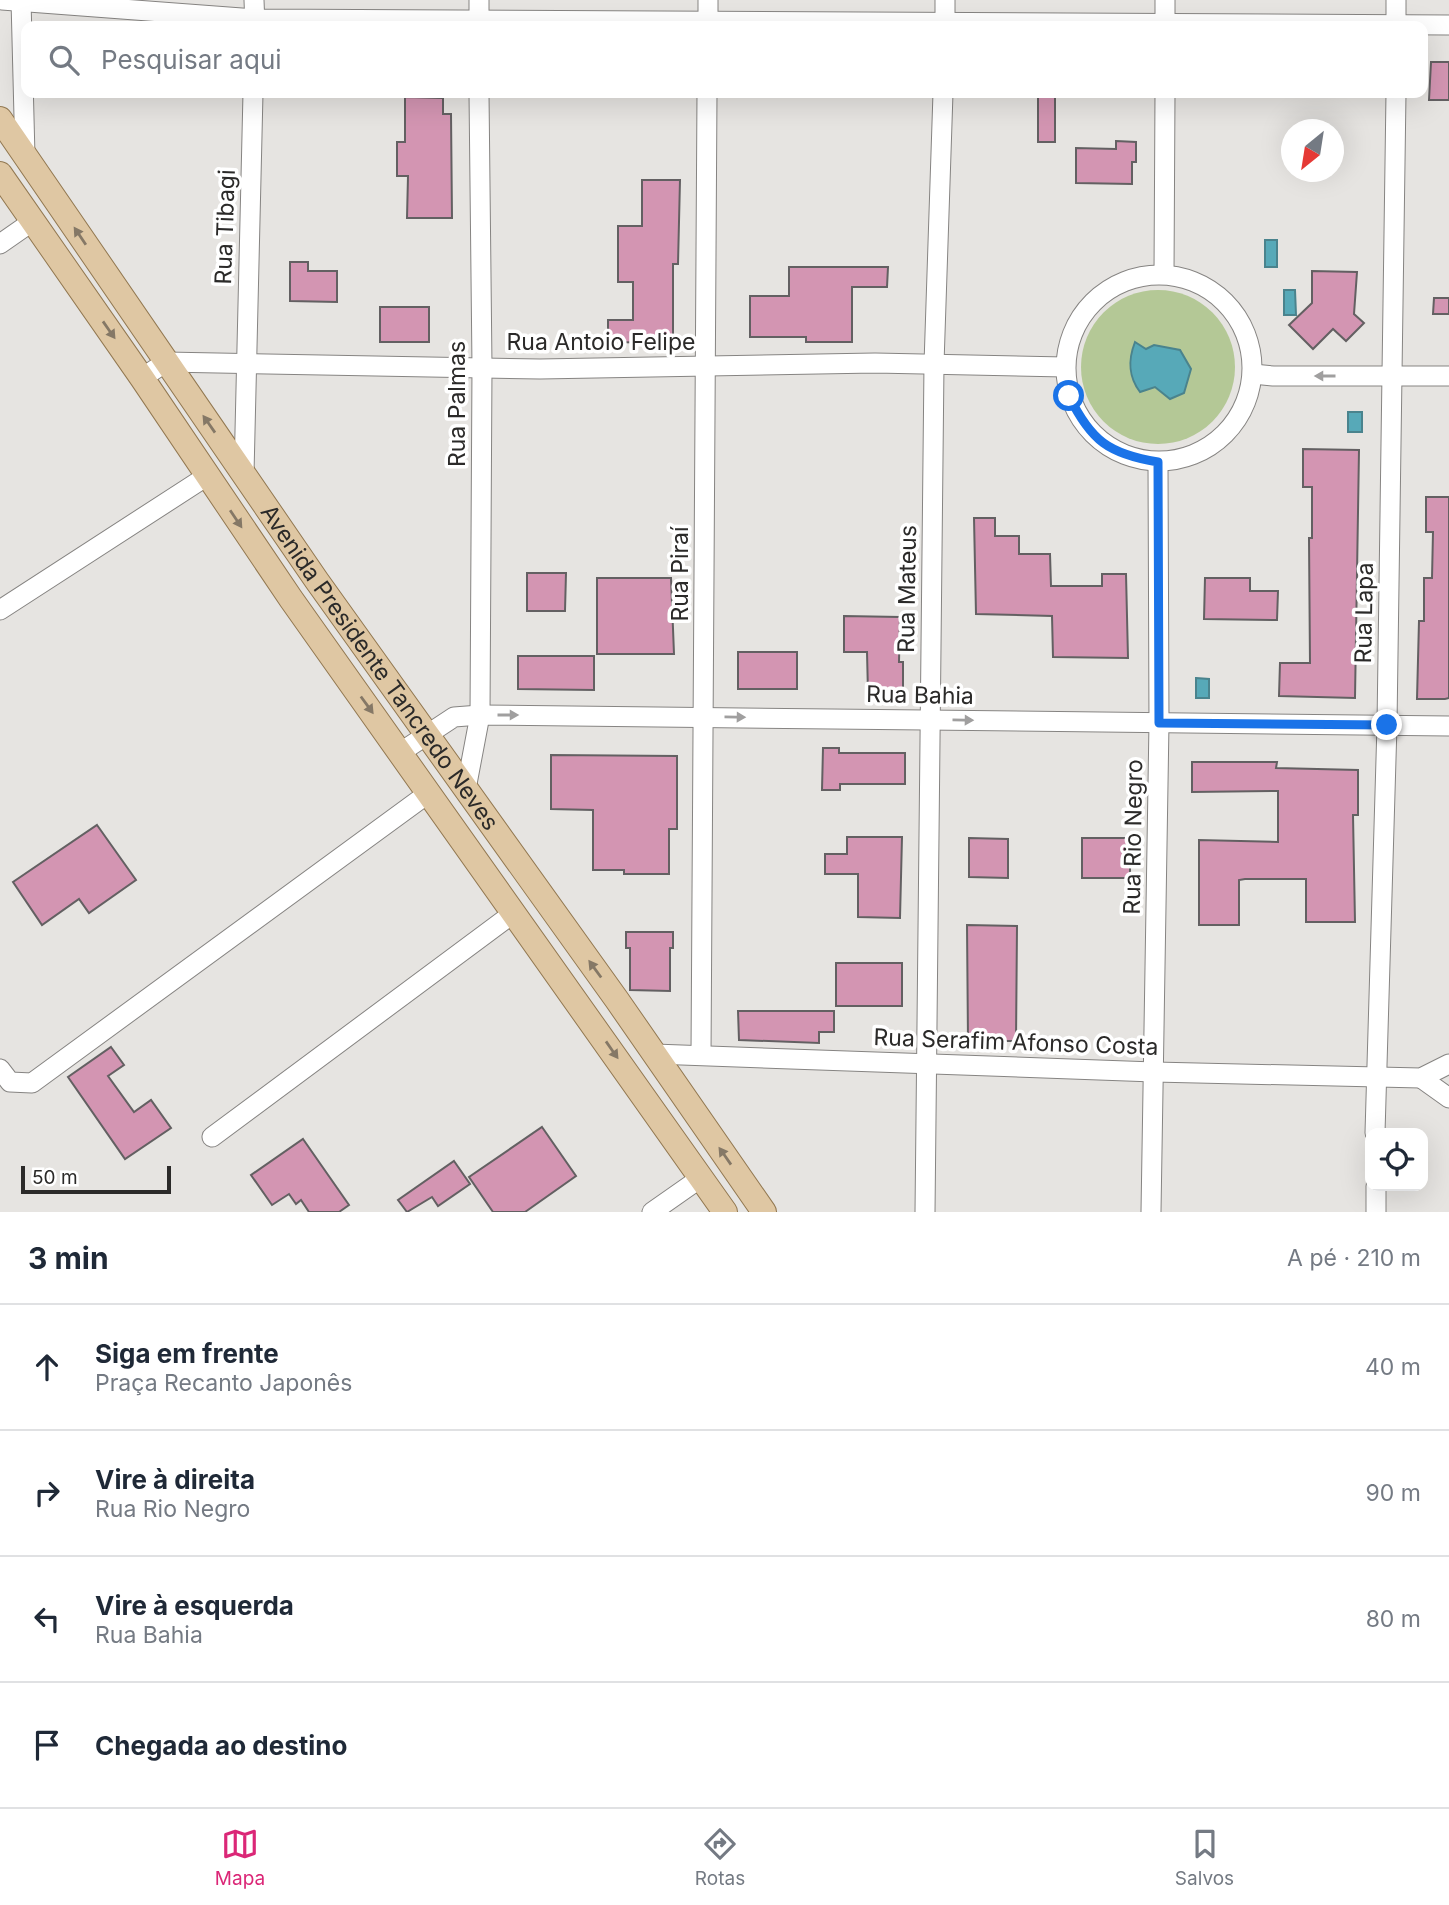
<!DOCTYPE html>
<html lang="pt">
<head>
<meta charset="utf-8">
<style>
  :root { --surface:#fff; --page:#f2f2f3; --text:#1f2937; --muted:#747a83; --line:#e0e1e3; --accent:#db2777 }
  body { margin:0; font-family:Inter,sans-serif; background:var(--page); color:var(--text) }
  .controls { position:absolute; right:21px; bottom:21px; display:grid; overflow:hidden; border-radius:14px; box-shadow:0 7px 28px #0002 }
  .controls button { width:63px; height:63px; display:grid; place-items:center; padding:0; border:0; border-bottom:2px solid var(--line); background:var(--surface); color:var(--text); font:35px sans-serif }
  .compass { position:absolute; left:1281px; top:119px; width:63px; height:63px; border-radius:50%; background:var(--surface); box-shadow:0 7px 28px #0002; rotate:210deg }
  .scale { position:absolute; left:21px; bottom:18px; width:150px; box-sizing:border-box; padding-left:7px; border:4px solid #2b2a29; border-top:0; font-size:19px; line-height:24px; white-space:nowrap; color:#2b2a29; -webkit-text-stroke:5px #fff; paint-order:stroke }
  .stop { position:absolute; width:21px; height:21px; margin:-16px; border:5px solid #1a73e8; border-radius:50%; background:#fff }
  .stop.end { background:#1a73e8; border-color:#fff; box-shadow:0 2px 7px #0008 }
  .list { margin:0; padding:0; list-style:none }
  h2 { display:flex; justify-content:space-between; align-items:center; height:91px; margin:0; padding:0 28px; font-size:30px }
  h2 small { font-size:23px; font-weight:400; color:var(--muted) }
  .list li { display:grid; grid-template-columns:46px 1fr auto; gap:21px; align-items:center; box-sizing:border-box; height:126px; padding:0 28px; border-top:2px solid var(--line) }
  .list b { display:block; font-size:26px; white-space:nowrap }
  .list p { margin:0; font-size:23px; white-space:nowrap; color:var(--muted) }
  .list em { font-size:23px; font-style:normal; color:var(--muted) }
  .icon { flex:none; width:38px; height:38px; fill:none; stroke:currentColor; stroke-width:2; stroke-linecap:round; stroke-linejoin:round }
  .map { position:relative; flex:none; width:1449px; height:1212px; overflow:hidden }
  .search { position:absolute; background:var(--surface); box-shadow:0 7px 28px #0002; left:21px; right:21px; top:21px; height:77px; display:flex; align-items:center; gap:18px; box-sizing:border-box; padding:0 24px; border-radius:14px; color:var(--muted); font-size:26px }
  .sheet { height:595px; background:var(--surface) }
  nav { display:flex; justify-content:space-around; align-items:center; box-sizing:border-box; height:98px; border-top:2px solid var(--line); background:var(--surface); font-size:19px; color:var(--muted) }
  nav a { display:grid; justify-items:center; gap:4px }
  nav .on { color:var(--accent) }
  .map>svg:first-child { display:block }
</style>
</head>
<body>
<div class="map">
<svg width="1449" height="1212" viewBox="0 0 1449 1212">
  <rect width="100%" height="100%" fill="#e6e4e1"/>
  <circle fill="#b4c896" cx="1158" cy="367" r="77"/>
  <g fill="#57a9b8" stroke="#4a838d" stroke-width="2">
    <rect x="1265" y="240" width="12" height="27"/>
    <path d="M 1284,290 L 1295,290 L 1296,315 L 1284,315 Z"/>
    <path d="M 1135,342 L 1146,349 L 1154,345 L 1180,350 L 1191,369 L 1184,393 L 1170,399 L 1155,387 L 1140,392 C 1128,376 1128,360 1135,342 Z"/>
    <rect x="1348" y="412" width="14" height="20"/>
    <path d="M 1196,678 L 1209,679 L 1209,698 L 1196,698 Z"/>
  </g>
  <g fill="#d395b2" stroke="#636062" stroke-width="2">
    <path d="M 1431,62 L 1449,62 L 1449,100 L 1429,100 Z"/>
    <rect x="1038" y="93" width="17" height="49"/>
    <path d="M 405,97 L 443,98 L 443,114 L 451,114 L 452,218 L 407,218 L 408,176 L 397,176 L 397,142 L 405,142 Z"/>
    <path d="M 1116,141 L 1136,142 L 1136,162 L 1132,162 L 1132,184 L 1076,183 L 1076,148 L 1116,149 Z"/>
    <path d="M 642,180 L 680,180 L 678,264 L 673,264 L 673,343 L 608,342 L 608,320 L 633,320 L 633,282 L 618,282 L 618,226 L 642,226 Z"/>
    <path d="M 290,262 L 308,262 L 308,271 L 337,271 L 337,302 L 290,301 Z"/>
    <path d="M 789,267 L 888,267 L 887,287 L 852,287 L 852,342 L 806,342 L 806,337 L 750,337 L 750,296 L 789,296 Z"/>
    <path d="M 1312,271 L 1357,272 L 1354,314 L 1364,323 L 1346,341 L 1333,329 L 1313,349 L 1289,325 L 1312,303 Z"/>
    <path d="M 1434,298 L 1449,298 L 1449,314 L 1433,314 Z"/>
    <rect x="380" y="307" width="49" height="35"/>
    <path d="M 1303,449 L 1359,450 L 1355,698 L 1279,696 L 1280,663 L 1310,663 L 1309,538 L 1312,538 L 1312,487 L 1303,487 Z"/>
    <path d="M 1426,497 L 1449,497 L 1449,698 L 1445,699 L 1417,699 L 1419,621 L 1424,621 L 1424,578 L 1432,578 L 1433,532 L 1426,532 Z"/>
    <path d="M 974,518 L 995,518 L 995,536 L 1019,536 L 1019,554 L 1050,554 L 1051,586 L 1102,586 L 1102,574 L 1126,574 L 1128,658 L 1053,657 L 1052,616 L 976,614 Z"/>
    <path d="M 527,573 L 566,573 L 565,611 L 527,611 Z"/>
    <path d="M 597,578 L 671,578 L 674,654 L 597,654 Z"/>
    <path d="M 1205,578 L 1250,578 L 1250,591 L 1278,591 L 1277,620 L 1204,619 Z"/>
    <path d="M 844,616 L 900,617 L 899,662 L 903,662 L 903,702 L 879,701 L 879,693 L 868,693 L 867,652 L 844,652 Z"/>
    <rect x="738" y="652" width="59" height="37"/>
    <path d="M 518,656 L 594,656 L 594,690 L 518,689 Z"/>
    <path d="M 823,748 L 839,748 L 839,753 L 905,753 L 905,784 L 840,784 L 840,790 L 822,790 Z"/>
    <path d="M 551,755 L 677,756 L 677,829 L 669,829 L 669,874 L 624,874 L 624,870 L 593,870 L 593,810 L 551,809 Z"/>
    <path d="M 1192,762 L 1277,762 L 1276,768 L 1358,770 L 1358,815 L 1353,815 L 1355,922 L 1306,922 L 1306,879 L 1245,879 L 1239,880 L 1239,925 L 1199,925 L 1199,840 L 1278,842 L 1278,791 L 1192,792 Z"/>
    <path d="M 97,825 L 136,880 L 89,913 L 79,899 L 42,925 L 13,882 Z"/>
    <path d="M 847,837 L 902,837 L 900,918 L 858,917 L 858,874 L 825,874 L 825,854 L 847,854 Z"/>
    <path d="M 969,838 L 1008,839 L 1008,878 L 969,877 Z"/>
    <rect x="1082" y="838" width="48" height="40"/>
    <path d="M 967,925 L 1017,926 L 1016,1041 L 968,1041 Z"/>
    <path d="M 626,932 L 673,932 L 673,948 L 670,948 L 670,991 L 630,990 L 630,948 L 626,948 Z"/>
    <rect x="836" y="963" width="66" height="43"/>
    <path d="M 738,1011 L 834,1011 L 834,1032 L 819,1032 L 819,1043 L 739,1040 Z"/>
    <path d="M 111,1047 L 124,1065 L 108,1076 L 134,1112 L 151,1100 L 171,1128 L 125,1159 L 68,1077 Z"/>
    <path d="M 542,1127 L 576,1176 L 525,1212 L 493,1212 L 469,1177 Z"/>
    <path d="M 303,1139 L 349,1205 L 339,1212 L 309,1212 L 301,1200 L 296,1204 L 289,1194 L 272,1205 L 251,1175 Z"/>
    <path d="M 454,1161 L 470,1184 L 438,1206 L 432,1197 L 407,1212 L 398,1200 Z"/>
  </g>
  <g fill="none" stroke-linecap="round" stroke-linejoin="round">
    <defs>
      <g id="minor">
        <path d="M 2,0 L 255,19 L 1449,25"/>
        <path d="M 21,0 L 25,156"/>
        <path d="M 254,0 L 255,26"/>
        <path d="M 479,0 L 479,26"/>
        <path d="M 945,0 L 945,26"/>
        <path d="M 1396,0 L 1396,26"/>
        <path d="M 708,26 L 708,0"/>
        <path d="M 1165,26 L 1165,0"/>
        <path d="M 0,244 L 33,221"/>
        <path d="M 1164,274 L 1165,93"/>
        <circle cx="1159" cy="368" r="93"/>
        <path d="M 1253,374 L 1273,376 L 1449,376"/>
        <path d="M 142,378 L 166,362 L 540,369 L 875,363 L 1065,367"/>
        <path d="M 244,474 L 253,93"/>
        <path d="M 0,610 L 207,476"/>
        <path d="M 401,752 L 454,717 L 480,715 L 1449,726"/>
        <path d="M 466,789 L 480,715 L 482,367 L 479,93"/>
        <path d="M 654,1054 L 1154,1072 L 1421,1078 L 1449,1064"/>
        <path d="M 701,1055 L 707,93"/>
        <path d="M 0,1069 L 10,1082 L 32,1083 L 430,792"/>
        <path d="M 1421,1078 L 1449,1098"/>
        <path d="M 1375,1133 L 1387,725 L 1396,93"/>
        <path d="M 212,1137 L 515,912"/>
        <path d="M 1376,1186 L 1376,1212"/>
        <path d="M 652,1212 L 702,1177"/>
        <path d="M 925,1212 L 934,364 L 943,93"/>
        <path d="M 1151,1212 L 1159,723 L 1158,462"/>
      </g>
      <g id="major">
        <path id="s1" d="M 0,119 L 317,581 L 617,1000 L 764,1212"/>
        <path d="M 0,174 L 142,378 L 291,599 L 725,1212"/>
      </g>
    </defs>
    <use href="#minor" stroke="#868482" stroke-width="21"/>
    <use href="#major" stroke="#927851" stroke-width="26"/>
    <use href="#minor" stroke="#fff" stroke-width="19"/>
    <use href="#major" stroke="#dfc7a3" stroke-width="24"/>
  </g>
  <defs><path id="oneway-solid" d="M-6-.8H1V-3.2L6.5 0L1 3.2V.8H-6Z" transform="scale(1.75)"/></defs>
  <g fill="#857866">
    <use href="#oneway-solid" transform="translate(80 236) rotate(-124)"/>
    <use href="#oneway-solid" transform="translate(109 330) rotate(55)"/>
    <use href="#oneway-solid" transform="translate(209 424) rotate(-125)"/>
    <use href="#oneway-solid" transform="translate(236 519) rotate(56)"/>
    <use href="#oneway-solid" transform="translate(367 705) rotate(54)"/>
    <use href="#oneway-solid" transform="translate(595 969) rotate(-126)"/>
    <use href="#oneway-solid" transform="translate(612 1050) rotate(55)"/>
    <use href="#oneway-solid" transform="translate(725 1156) rotate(-125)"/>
  </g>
  <g fill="#a09f9f">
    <use href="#oneway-solid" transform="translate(1325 376) rotate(180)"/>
    <use href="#oneway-solid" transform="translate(508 715)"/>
    <use href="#oneway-solid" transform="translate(735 717) rotate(1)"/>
    <use href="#oneway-solid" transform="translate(963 720) rotate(1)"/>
  </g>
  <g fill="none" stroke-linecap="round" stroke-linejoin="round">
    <path stroke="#1a73e8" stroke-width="9" d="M 1069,396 C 1091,441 1109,454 1158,462 L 1159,723 L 1387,725"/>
  </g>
  <g text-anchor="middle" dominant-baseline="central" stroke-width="7" stroke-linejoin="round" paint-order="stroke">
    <g font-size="23" fill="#2b2a29" stroke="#fff">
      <text transform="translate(225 227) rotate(-88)">Rua Tibagi</text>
      <text x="601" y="342">Rua Antoio Felipe</text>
      <text transform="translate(457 404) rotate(-90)">Rua Palmas</text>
      <text transform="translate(680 574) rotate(-90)">Rua Piraí</text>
      <text transform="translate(907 589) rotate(-89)">Rua Mateus</text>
      <text transform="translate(1364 613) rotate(-89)">Rua Lapa</text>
      <text stroke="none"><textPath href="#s1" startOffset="667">Avenida Presidente Tancredo Neves</textPath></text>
      <text transform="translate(920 695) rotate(1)">Rua Bahia</text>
      <text transform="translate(1133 837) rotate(-89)">Rua Rio Negro</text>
      <text transform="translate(1016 1042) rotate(2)">Rua Serafim Afonso Costa</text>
    </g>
  </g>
</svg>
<div class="controls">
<button><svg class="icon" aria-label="locate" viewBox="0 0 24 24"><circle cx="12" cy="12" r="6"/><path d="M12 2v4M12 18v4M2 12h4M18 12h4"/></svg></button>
</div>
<svg class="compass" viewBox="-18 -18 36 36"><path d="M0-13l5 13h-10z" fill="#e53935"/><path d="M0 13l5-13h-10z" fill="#747a83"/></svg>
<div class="scale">50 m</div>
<div class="stop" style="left:1069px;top:396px"></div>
<div class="stop end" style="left:1387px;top:725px"></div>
<div class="search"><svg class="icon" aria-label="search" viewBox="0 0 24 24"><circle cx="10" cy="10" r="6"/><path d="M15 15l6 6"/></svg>Pesquisar aqui</div>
</div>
<section class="sheet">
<h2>3 min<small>A pé · 210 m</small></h2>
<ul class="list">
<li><svg class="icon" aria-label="ahead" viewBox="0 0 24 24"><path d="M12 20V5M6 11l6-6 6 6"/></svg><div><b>Siga em frente</b><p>Praça Recanto Japonês</p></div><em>40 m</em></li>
<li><svg class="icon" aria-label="right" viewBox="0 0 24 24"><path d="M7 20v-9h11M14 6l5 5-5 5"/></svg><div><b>Vire à direita</b><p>Rua Rio Negro</p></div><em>90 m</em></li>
<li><svg class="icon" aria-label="left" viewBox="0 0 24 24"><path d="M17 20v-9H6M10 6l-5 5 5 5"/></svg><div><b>Vire à esquerda</b><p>Rua Bahia</p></div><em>80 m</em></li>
<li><svg class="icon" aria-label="arrive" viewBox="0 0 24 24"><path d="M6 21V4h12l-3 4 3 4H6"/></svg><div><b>Chegada ao destino</b></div></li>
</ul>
</section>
<nav>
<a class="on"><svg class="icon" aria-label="map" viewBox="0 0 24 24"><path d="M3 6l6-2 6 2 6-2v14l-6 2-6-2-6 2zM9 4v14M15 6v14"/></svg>Mapa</a>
<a><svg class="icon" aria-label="directions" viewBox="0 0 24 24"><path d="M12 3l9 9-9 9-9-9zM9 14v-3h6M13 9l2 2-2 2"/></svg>Rotas</a>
<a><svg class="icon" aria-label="saved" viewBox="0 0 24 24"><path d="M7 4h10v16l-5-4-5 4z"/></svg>Salvos</a>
</nav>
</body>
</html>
